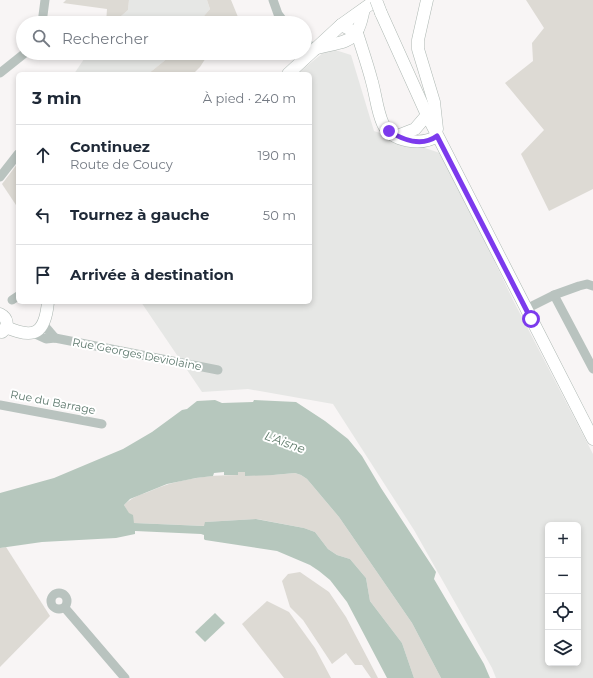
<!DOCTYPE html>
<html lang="fr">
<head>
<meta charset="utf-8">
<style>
  :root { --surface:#fff; --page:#f6f6f7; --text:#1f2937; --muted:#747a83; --line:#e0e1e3 }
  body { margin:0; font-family:Montserrat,sans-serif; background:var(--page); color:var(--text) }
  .controls { position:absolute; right:12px; bottom:12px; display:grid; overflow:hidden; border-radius:6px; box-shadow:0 2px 6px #0003 }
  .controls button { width:36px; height:36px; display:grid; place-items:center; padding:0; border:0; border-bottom:1px solid var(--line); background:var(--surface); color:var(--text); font:20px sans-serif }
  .stop { position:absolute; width:12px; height:12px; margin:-9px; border:3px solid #7c3aed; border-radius:50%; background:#fff }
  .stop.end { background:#7c3aed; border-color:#fff; box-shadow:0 1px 4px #0008 }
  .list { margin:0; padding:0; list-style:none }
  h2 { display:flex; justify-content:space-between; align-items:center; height:52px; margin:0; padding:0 16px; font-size:17px }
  h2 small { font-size:13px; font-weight:400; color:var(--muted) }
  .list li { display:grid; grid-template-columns:26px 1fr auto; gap:12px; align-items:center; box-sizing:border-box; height:60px; padding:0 16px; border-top:1px solid var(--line) }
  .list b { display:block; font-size:15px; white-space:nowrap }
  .list p { margin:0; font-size:13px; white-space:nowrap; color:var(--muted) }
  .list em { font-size:13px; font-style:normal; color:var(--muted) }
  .icon { flex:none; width:22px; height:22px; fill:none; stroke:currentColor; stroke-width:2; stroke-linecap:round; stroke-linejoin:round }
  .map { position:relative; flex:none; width:593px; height:678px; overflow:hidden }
  .search { position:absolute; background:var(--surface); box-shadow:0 2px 6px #0003; left:16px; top:16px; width:296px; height:44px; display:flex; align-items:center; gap:10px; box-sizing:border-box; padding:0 14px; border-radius:22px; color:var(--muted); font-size:15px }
  .panel { position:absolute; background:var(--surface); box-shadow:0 2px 6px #0003; left:16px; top:72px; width:296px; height:232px; border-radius:6px }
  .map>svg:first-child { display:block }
</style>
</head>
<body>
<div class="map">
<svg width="593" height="678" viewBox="0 0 593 678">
  <rect width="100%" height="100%" fill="#f8f5f5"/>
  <g fill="#e6e7e5" fill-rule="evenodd">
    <path d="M 129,0 L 207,0 L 210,9 L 198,23 L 113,23 L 128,10 Z"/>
    <path d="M 329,48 L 351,55 L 374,131 L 443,154 L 513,300 L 593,454 L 593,678 L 496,678 L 492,668 L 414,530 L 333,404 L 248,389 L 202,392 L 141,302 L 310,302 L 310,74 L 297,74 ZM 548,525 L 578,525 L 578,663 L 548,663 Z"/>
    <path d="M 88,53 L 174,53 L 148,74 L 74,74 Z"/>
  </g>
  <g fill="#dddad4">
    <path d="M 66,0 L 129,0 L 128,10 L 113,23 L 106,23 L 107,9 L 63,3 Z"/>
    <path d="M 207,0 L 231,0 L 238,17 L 231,23 L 198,23 L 210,9 Z"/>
    <path d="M 526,0 L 593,0 L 593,189 L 549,211 L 521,154 L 544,130 L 505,83 L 533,61 L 532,43 L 544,28 Z"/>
    <path d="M 174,53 L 209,53 L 200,67 L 193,74 L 148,74 Z"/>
    <path d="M 18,163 L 18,208 L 2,184 Z"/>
    <path d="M 238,472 L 245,472 L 245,475 L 273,475 L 295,473 L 301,475 L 307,479 L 339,517 L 412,623 L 441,678 L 414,678 L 402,643 L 370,601 L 366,578 L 350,559 L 337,555 L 328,549 L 315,532 L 304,528 L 257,519 L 205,522 L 205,526 L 134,523 L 124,505 C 131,498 139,495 148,492 C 177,479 206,475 238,475 Z"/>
    <path d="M 6,547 L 50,616 L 0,667 L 0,548 Z"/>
    <path d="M 300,572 L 329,592 L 346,617 L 378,678 L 371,678 L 362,665 L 355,665 L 346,653 L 332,664 L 303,620 L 290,607 L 282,581 L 288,574 Z"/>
    <path d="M 267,601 L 289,612 L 315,648 L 331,678 L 284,678 L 242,624 Z"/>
  </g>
  <g fill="#b6c7bd">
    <path d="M 215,400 L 222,403 L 253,402 L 254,400 L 296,402 L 325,421 L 348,439 L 362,456 L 381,488 L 436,572 L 434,579 L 484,664 L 490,678 L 441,678 L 412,623 L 339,517 L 307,479 L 301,475 L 295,473 L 273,475 L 245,476 L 245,472 L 238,472 L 238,475 L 224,475 L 224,472 L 214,473 L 213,476 L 196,478 L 167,484 L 130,499 L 124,505 L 129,513 L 133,515 L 134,523 L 204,526 L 205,522 L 256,519 L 304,528 L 315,532 L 328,549 L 337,555 L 350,559 L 366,578 L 370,601 L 402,643 L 414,678 L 387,678 L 347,602 L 330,580 L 319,571 L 310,565 L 277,551 L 205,540 L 204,539 L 204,535 L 201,534 L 135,531 L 135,534 L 116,538 L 42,542 L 0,548 L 0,493 L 54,478 L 123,449 L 152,432 L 182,410 L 187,409 L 197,401 Z"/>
    <path d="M 215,613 L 225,623 L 205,642 L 195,632 Z"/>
  </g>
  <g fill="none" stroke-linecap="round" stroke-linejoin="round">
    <defs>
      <g id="major">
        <path d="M 427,0 L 418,40 L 418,49 L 434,102 L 437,129"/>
        <path d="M 381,13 L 427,115 L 593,439"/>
        <path d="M 341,25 L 357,33 C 362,49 368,66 372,82 C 376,96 377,111 383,124 C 392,142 422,146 437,136"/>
        <path d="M 317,48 C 329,44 351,44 357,31 C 361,25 362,16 364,9"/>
        <path d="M 288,74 L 341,25 L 376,0"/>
        <path d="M 397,136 L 415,129 L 427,115"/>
        <path d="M 0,314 C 8,318 9,326 2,332"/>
        <path d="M 6,327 C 35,340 45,333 48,302"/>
      </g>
    </defs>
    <use href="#major" stroke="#aeb8b3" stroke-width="13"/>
    <g stroke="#b9c3bf" stroke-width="9">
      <path d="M 273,0 L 278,14 L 285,23"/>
      <path d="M 42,23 L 45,0"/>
      <path d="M 305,41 L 314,49"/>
      <path d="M 0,73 L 25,53"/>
      <path d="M 0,177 L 18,154"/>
      <path d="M 554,295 L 593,369"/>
      <path d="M 12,300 L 18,296"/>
      <path d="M 526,309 L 554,295 L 579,286 L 587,284 L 593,286"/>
      <path d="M 43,324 L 55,338"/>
      <path d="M 33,333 L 46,339 L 55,338 L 218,370"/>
      <path d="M 0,405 L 102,424"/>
      <circle cx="59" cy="601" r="8"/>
      <path d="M 65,608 L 125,678"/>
    </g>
    <use href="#major" stroke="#fff" stroke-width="12"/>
    <defs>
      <path id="major-bridge" d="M 376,0 L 381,13"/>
    </defs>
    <use href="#major-bridge" stroke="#aeb8b3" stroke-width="13" stroke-linecap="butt"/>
    <use href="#major-bridge" stroke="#fff" stroke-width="12"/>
  </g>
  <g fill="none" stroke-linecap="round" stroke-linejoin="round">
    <path stroke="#7c3aed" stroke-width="5" d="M 389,131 C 403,140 422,147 437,136 L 531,319"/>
  </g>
  <g text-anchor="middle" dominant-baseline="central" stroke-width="4" stroke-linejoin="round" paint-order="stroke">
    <g font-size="11" fill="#5e796e" stroke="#fff">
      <text transform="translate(137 354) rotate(11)">Rue Georges Deviolaine</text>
      <text transform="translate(53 402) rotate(11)">Rue du Barrage</text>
    </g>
    <g font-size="12" font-style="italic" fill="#5e7a69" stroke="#fff">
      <text transform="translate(285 442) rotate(20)">L'Aisne</text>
    </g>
  </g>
</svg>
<div class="controls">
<button>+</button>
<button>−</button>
<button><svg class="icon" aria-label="locate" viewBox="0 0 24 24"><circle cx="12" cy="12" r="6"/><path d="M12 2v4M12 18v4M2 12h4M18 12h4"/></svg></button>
<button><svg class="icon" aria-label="layers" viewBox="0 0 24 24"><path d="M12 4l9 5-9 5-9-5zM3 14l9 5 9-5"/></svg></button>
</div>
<div class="stop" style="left:531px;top:319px"></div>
<div class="stop end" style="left:389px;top:131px"></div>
<div class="search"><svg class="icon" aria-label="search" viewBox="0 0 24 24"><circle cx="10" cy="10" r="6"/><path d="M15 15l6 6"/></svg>Rechercher</div>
<section class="panel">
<h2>3 min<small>À pied · 240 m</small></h2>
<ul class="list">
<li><svg class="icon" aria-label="ahead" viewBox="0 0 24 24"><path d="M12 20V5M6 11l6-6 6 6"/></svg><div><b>Continuez</b><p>Route de Coucy</p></div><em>190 m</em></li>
<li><svg class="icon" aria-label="left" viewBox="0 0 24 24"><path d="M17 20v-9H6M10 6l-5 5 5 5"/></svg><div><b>Tournez à gauche</b></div><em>50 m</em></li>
<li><svg class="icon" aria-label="arrive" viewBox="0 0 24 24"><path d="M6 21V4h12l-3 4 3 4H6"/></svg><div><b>Arrivée à destination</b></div></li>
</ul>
</section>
</div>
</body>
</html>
